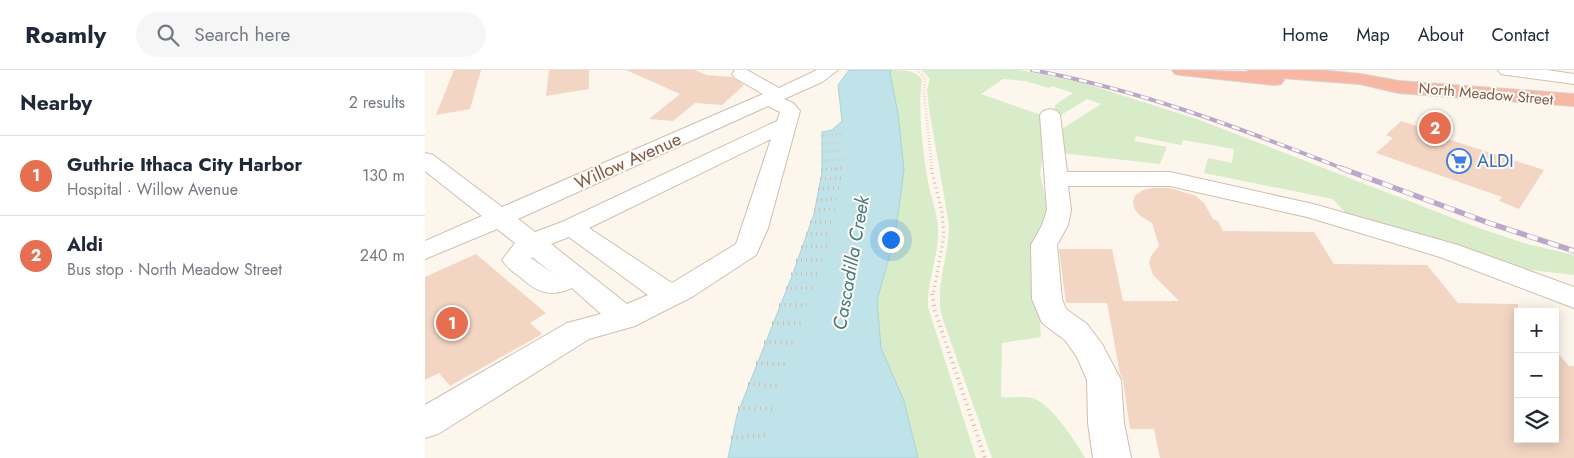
<!DOCTYPE html>
<html lang="en">
<head>
<meta charset="utf-8">
<style>
  :root { --surface:#fff; --page:#f6f6f7; --text:#1f2937; --muted:#747a83; --line:#e0e1e3; --accent:#e76f51 }
  body { margin:0; font-family:Jost,sans-serif; background:var(--page); color:var(--text) }
  .controls { position:absolute; right:15px; bottom:15px; display:grid; overflow:hidden; border-radius:0px; box-shadow:0 2px 12px #0003 }
  .controls button { width:45px; height:45px; display:grid; place-items:center; padding:0; border:0; border-bottom:1px solid var(--line); background:var(--surface); color:var(--text); font:25px sans-serif }
  .you { position:absolute; left:465px; top:169px; width:18px; height:18px; margin:-12px; border:4px solid #fff; border-radius:50%; background:#1a73e8; box-shadow:0 0 0 8px #1a73e833 }
  .badge { display:grid; place-items:center; width:32px; height:32px; border-radius:50%; background:var(--accent); color:#fff; font-size:16px; font-weight:700 }
  .pin { position:absolute; translate:-50% -50%; border:2px solid #fff; box-shadow:0 1px 5px #0006 }
  .list { margin:0; padding:0; list-style:none }
  h2 { display:flex; justify-content:space-between; align-items:center; height:65px; margin:0; padding:0 20px; font-size:21px }
  h2 small { font-size:16px; font-weight:400; color:var(--muted) }
  .list li { display:grid; grid-template-columns:32px 1fr auto; gap:15px; align-items:center; box-sizing:border-box; height:80px; padding:0 20px; border-top:1px solid var(--line) }
  .list b { display:block; font-size:19px; white-space:nowrap }
  .list p { margin:0; font-size:16px; white-space:nowrap; color:var(--muted) }
  .list em { font-size:16px; font-style:normal; color:var(--muted) }
  .icon { flex:none; width:28px; height:28px; fill:none; stroke:currentColor; stroke-width:2; stroke-linecap:round; stroke-linejoin:round }
  .map { position:relative; flex:none; width:1149px; height:388px; overflow:hidden }
  header { display:flex; align-items:center; gap:30px; box-sizing:border-box; height:70px; padding:0 25px; background:var(--surface); border-bottom:1px solid var(--line) }
  header strong { font-size:24px }
  nav { display:flex; gap:28px; margin-inline-start:auto; font-size:18px }
  .search { width:350px; height:45px; background:var(--page); display:flex; align-items:center; gap:12px; box-sizing:border-box; padding:0 18px; border-radius:28px; color:var(--muted); font-size:19px }
  main { display:flex }
  aside { flex:1; background:var(--surface) }
  .map>svg:first-child { display:block }
</style>
</head>
<body>
<header>
<strong>Roamly</strong>
<div class="search"><svg class="icon" aria-label="search" viewBox="0 0 24 24"><circle cx="10" cy="10" r="6"/><path d="M15 15l6 6"/></svg>Search here</div>
<nav><a>Home</a><a>Map</a><a>About</a><a>Contact</a></nav>
</header>
<main>
<aside>
<h2>Nearby<small>2 results</small></h2>
<ul class="list">
<li><span class="badge">1</span><div><b>Guthrie Ithaca City Harbor</b><p>Hospital · Willow Avenue</p></div><em>130 m</em></li>
<li><span class="badge">2</span><div><b>Aldi</b><p>Bus stop · North Meadow Street</p></div><em>240 m</em></li>
</ul>
</aside>
<div class="map">
<svg width="1149" height="388" viewBox="0 0 1149 388">
  <rect width="100%" height="100%" fill="#fdf6ec"/>
  <g fill="#d8ecc9">
    <path d="M 466,0 C 479,0 491,0 497,10 C 492,34 499,96 505,121 C 509,136 514,150 513,166 C 512,190 502,213 503,237 L 551,388 L 493,388 L 479,331 L 456,278 L 452,230 L 470,167 L 479,100 L 473,45 L 465,3 Z"/>
    <path d="M 497,0 L 595,0 L 658,13 L 772,49 L 1051,157 L 1102,174 L 1149,185 L 1149,205 L 1106,200 L 923,146 L 908,129 L 779,103 L 783,88 L 807,93 L 809,79 L 758,70 L 756,75 L 711,66 L 709,71 L 742,77 L 735,94 L 636,83 L 634,61 L 676,34 L 662,29 L 630,49 L 630,35 L 648,23 L 627,16 L 624,18 L 600,11 L 578,9 L 556,24 L 616,45 L 619,80 L 615,104 L 624,141 L 609,171 L 616,267 L 577,273 L 576,327 C 585,328 597,326 607,328 C 625,332 651,372 660,388 L 567,388 L 516,244 C 511,213 524,185 524,155 L 504,38 L 502,20 L 505,9 Z"/>
  </g>
  <path fill="#bfe3e8" stroke="#a5d3da" d="M 424,0 L 466,0 L 465,3 L 473,44 L 479,100 L 470,167 L 452,230 L 456,278 L 479,331 L 493,388 L 303,388 L 312,345 L 367,206 L 389,144 L 397,103 L 397,62 L 407,60 L 417,51 L 413,15 Z"/>
  <g fill="#f3d5c3">
    <path d="M 29,0 L 56,0 L 45,39 L 11,45 Z"/>
    <path d="M 124,0 L 164,0 L 164,19 L 121,26 Z"/>
    <path d="M 201,0 L 269,0 L 282,5 L 307,7 L 319,15 L 297,35 L 270,33 L 248,51 L 224,49 L 255,24 Z"/>
    <path d="M 976,51 L 1019,65 L 1016,67 L 1119,100 L 1094,139 L 1074,131 L 1077,127 L 951,83 L 968,68 L 961,65 Z"/>
    <path d="M 728,118 L 745,118 L 771,126 L 779,133 L 788,149 L 793,151 L 798,161 L 889,162 L 909,194 L 1002,195 L 1033,233 L 1093,234 L 1093,369 L 1130,369 L 1130,280 L 1144,296 L 1149,296 L 1149,388 L 735,388 L 729,359 L 705,359 L 698,310 L 695,304 L 682,233 L 641,233 L 634,179 L 687,179 L 698,231 L 754,231 L 728,205 L 724,193 L 726,186 L 734,176 L 727,153 L 714,145 L 709,138 L 708,131 L 710,126 L 718,120 Z"/>
    <path d="M 51,184 L 121,243 L 105,253 L 117,264 L 25,316 L 14,303 L 0,310 L 0,207 Z"/>
  </g>
  <g fill="none" stroke-linecap="round" stroke-linejoin="round">
    <defs>
      <g id="minor">
        <path d="M 310,0 L 322,0 L 354,18 L 392,0 L 413,0 L 397,12 L 359,29 L 368,33 L 375,41 L 343,158 L 331,185 L 267,227 L 237,242 L 210,256 L 164,269 L 13,364 L 0,368 L 0,335 L 142,253 L 176,244 L 147,218 C 124,228 112,222 95,207 C 88,202 82,197 77,190 L 90,173 L 72,159 L 0,189 L 0,171 L 57,146 L 0,101 L 0,83 L 8,85 L 77,137 L 338,24 L 310,8 L 307,4 ZM 343,36 L 355,42 L 352,51 L 137,152 L 110,162 L 93,149 ZM 346,69 L 311,174 L 247,213 L 164,158 ZM 144,167 L 223,225 L 202,234 L 126,174 ZM 107,187 L 129,204 L 106,188 Z"/>
        <path d="M 1073,0 L 1122,0 L 1149,4 L 1149,14 L 1082,5 L 1076,4 Z"/>
        <path d="M 625,39 L 632,41 L 635,45 L 642,102 L 745,102 L 888,134 L 1033,175 L 1149,217 L 1149,238 L 1015,187 L 882,147 L 745,116 L 643,116 L 646,140 L 643,155 L 632,175 L 637,229 L 641,239 L 662,254 L 677,274 L 696,310 L 699,353 L 706,388 L 668,388 L 663,353 L 662,310 L 652,287 L 640,270 L 617,253 L 607,229 L 606,175 L 617,155 L 622,140 L 615,45 L 618,41 Z"/>
      </g>
      <path id="highway" d="M 747,0 L 824,2 L 822,0 L 893,0 L 935,4 L 974,11 L 1149,24 L 1149,36 L 974,23 L 935,14 L 857,8 L 859,10 L 856,14 L 850,15 L 756,5 L 750,4 Z"/>
    </defs>
    <use href="#minor" stroke="#d1beb0" stroke-width="2"/>
    <use href="#highway" stroke="#dad1cd" stroke-width="2"/>
    <g stroke="#d9b8a5" stroke-width="2.5" stroke-dasharray="0.5 2.5" stroke-linecap="butt">
      <path d="M 492,0 L 500,8 L 499,21 L 507,99"/>
      <path d="M 395,66 L 417,64"/>
      <path d="M 396,74 L 417,72"/>
      <path d="M 396,82 L 418,80"/>
      <path d="M 396,91 L 418,89"/>
      <path d="M 409,99 L 418,98"/>
    </g>
    <g stroke="#d9b8a5" stroke-width="3" stroke-dasharray="1 4" stroke-linecap="butt">
      <path d="M 506,98 L 517,142 L 519,166 L 508,225"/>
      <path d="M 396,100 L 418,98"/>
      <path d="M 395,109 L 418,108"/>
      <path d="M 393,119 L 416,118"/>
      <path d="M 391,130 L 415,129"/>
      <path d="M 389,140 L 413,139"/>
      <path d="M 385,152 L 410,152"/>
      <path d="M 381,164 L 406,164"/>
      <path d="M 376,177 L 402,176"/>
      <path d="M 371,190 L 398,190"/>
      <path d="M 366,204 L 393,204"/>
      <path d="M 361,218 L 388,218"/>
    </g>
    <g stroke="#d9b8a5" stroke-width="4" stroke-dasharray="1 4.5" stroke-linecap="butt">
      <path d="M 507,224 L 510,241 L 560,388"/>
      <path d="M 354,235 L 382,235"/>
      <path d="M 347,253 L 376,253"/>
      <path d="M 339,272 L 370,273"/>
      <path d="M 331,293 L 362,294"/>
      <path d="M 323,314 L 355,316"/>
      <path d="M 313,338 L 347,339"/>
      <path d="M 306,368 L 341,365"/>
    </g>
    <use href="#minor" fill="#fff" fill-rule="evenodd"/>
    <use href="#highway" fill="#f7b7a3" fill-rule="evenodd"/>
    <defs>
      <path id="rail-far1" d="M 607,0 C 715,20 817,59 919,99"/>
      <path id="rail" d="M 916,98 L 1064,153 L 1149,181"/>
    </defs>
    <use href="#rail-far1" stroke="#b9a8c9" stroke-width="4"/>
    <use href="#rail" stroke="#b9a8c9" stroke-width="5.5"/>
    <use href="#rail-far1" stroke="#fffaf3" stroke-width="2.5" stroke-dasharray="8" stroke-linecap="butt"/>
    <use href="#rail" stroke="#fffaf3" stroke-width="4" stroke-dasharray="11" stroke-linecap="butt"/>
  </g>
  <defs>
    <symbol id="supermarket-ring" viewBox="-11 -11 22 22"><circle r="9.5" fill="#fffaf3" stroke="#3f7fe0" stroke-width="1.5"/><path d="M-6-5.5h2.5l.6 2H6L4.5 2H-2.5L-4.4-4H-6ZM-1.5 3.2a1.3 1.3 0 1 0 .1 0ZM3 3.2a1.3 1.3 0 1 0 .1 0Z" fill="#3f7fe0"/></symbol>
  </defs>
  <g fill-rule="evenodd">
    <use href="#supermarket-ring" x="1020" y="77" width="28" height="28"/>
  </g>
  <g text-anchor="middle" dominant-baseline="central" stroke-width="4" stroke-linejoin="round" paint-order="stroke">
    <g font-size="15" fill="#7a5c4d" stroke="#fffaf3">
      <text transform="translate(1061 24) rotate(5)">North Meadow Street</text>
    </g>
    <g font-size="18" fill="#7a5c4d" stroke="#fffaf3">
      <text transform="translate(203 91) rotate(-24)">Willow Avenue</text>
    </g>
    <g font-size="18" fill="#366cbe" stroke="#fffaf3" text-anchor="start">
      <text x="1052" y="91">ALDI</text>
    </g>
    <g font-size="19" font-style="italic" fill="#437c86" stroke="#fffaf3">
      <text transform="translate(426 193) rotate(-80)">Cascadilla Creek</text>
    </g>
  </g>
</svg>
<div class="controls">
<button>+</button>
<button>−</button>
<button><svg class="icon" aria-label="layers" viewBox="0 0 24 24"><path d="M12 4l9 5-9 5-9-5zM3 14l9 5 9-5"/></svg></button>
</div>
<div class="you"></div>
<div class="pin badge" style="left:27px;top:253px">1</div>
<div class="pin badge" style="left:1010px;top:58px">2</div>
</div>
</main>
</body>
</html>
